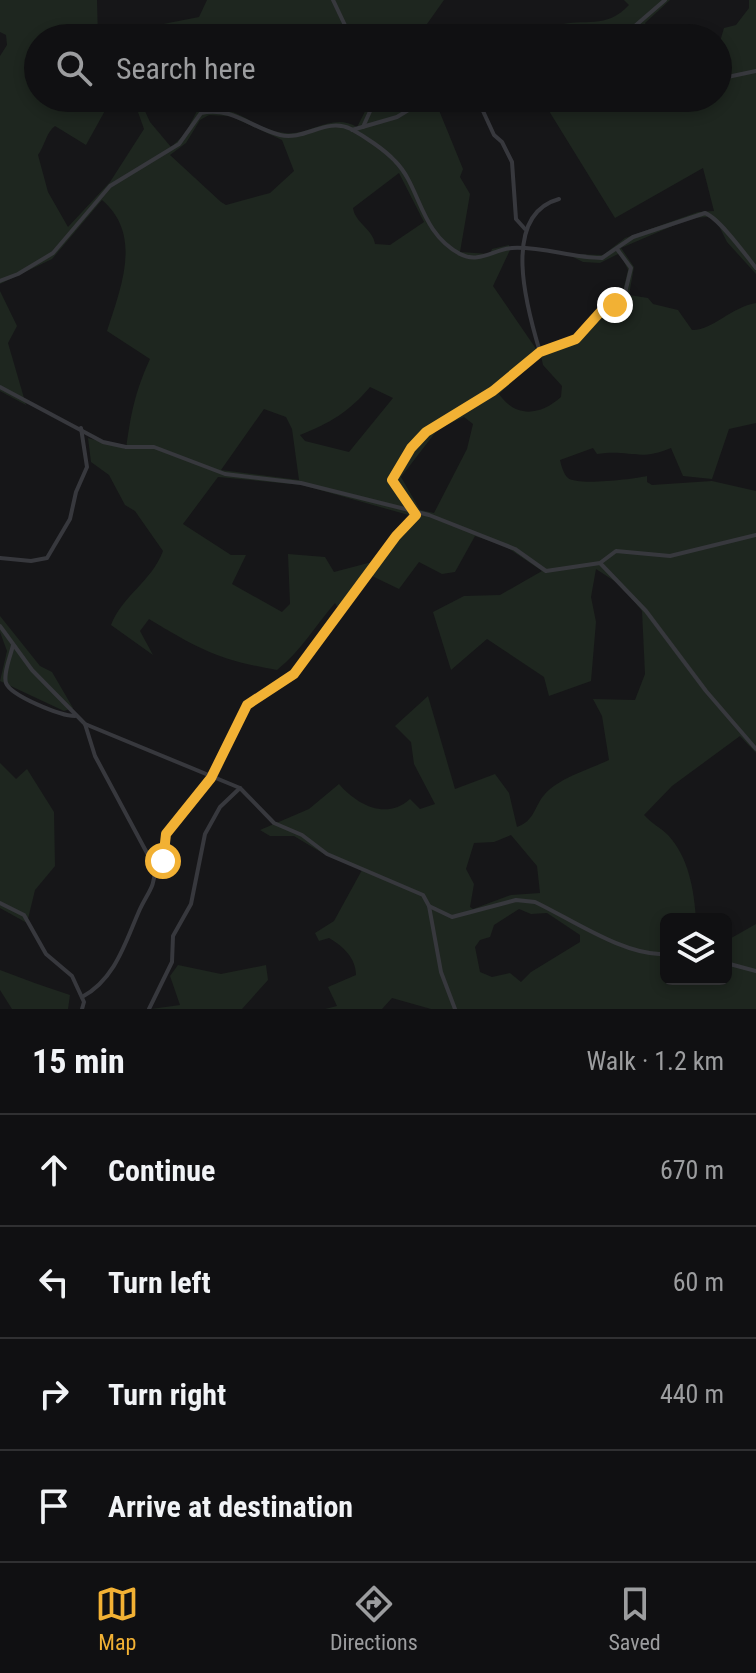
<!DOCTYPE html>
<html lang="en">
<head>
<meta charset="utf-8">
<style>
  :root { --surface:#101012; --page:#19191b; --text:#f1f3f6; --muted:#9c9d9f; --line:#303032; --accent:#f2b134 }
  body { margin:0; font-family:"Roboto Condensed",sans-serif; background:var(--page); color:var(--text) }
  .controls { position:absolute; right:24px; bottom:24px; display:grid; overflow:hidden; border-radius:12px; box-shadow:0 4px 12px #0003 }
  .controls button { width:72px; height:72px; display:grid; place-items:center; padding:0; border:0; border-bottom:2px solid var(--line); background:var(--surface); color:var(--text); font:40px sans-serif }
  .stop { position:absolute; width:24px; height:24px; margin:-18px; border:6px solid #f2b134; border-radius:50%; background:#fff }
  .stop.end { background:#f2b134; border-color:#fff; box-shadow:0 2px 8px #0008 }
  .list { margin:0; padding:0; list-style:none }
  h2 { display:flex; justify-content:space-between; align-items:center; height:104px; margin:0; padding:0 32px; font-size:34px }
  h2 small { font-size:26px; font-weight:400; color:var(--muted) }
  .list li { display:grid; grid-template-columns:52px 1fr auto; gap:24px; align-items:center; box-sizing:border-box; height:112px; padding:0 32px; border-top:2px solid var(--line) }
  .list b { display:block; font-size:30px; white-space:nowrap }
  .list em { font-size:26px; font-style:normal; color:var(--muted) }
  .icon { flex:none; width:44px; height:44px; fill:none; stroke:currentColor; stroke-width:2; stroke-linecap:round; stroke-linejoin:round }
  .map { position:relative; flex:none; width:756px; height:1009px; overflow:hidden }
  .search { position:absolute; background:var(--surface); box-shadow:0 4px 12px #0003; left:24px; right:24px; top:24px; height:88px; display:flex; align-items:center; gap:20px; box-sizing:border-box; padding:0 28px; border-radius:44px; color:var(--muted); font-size:30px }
  .sheet { height:552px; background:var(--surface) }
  nav { display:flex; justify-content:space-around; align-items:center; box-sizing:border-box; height:112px; border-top:2px solid var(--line); background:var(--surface); font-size:22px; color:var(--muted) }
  nav a { display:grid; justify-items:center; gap:4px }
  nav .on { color:var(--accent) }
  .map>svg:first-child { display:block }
</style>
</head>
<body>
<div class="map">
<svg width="756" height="1009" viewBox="0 0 756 1009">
  <rect width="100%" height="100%" fill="#161618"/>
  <g fill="#1e261f" fill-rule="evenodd">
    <path d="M 0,0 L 97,0 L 98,38 L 38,38 L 38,98 L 112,98 L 86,145 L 55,126 C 46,133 45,145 38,155 L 48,192 L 68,227 L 110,182 L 144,129 L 133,98 L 139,98 L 150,122 L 171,147 L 185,134 L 197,111 C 237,100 249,129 285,133 C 310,136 332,112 357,127 L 372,98 L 410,98 L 410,103 L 419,98 L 434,98 L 463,169 L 460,177 L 470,194 L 460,252 L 490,254 L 492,249 L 509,245 L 510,250 L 493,286 L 541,356 C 564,348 583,342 597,322 L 592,318 L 603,304 L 622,295 L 628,270 L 620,253 L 600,263 L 583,262 L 567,254 L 603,255 L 625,238 L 698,212 L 714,211 L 703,168 L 615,218 L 541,98 L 718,98 L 718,48 L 724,28 L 736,25 L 749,8 L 749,0 L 756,0 L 756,274 L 727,242 L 717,222 L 708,217 L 691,218 L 621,248 L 634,267 L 629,295 L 648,298 L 653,304 L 678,310 L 692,330 C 712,331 731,307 756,303 L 756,423 L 729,429 L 712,479 L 683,476 L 671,448 C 638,462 631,449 597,454 L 593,448 L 560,460 C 561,465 564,475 568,478 C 577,486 634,479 647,476 L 647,482 L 652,485 L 712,481 L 756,491 L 756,753 L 740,736 L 672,786 L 644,815 C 651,823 661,828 668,835 C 689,858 694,890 696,919 L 666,919 L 666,979 L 726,979 L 726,941 L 756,924 L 756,1009 L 431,1009 L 392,998 L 382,1009 L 325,1009 L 337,1006 L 328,987 L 356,975 C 356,958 343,946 329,938 L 319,941 L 315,933 L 334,921 L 362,870 L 324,854 L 294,836 L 270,836 L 260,830 L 309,809 L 339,784 C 356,804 386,821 410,799 L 420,809 L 435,804 L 414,764 L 411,742 L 395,726 L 428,696 L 455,789 L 495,774 L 509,793 L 517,827 C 535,821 534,806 545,794 C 559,778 590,769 609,760 L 602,716 L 593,699 L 635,700 L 645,674 L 642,611 L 622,586 L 596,569 L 591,597 L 596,622 L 591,681 L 549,696 L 544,677 L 487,639 L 451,670 L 433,612 L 464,596 L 500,595 L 542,571 L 505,546 L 475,536 L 455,572 L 442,574 L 419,562 L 399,589 L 372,576 L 371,564 L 339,610 L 335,603 C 315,626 301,651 277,670 C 218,660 199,649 149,619 L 140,631 L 153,655 L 111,625 C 122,596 152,581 163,551 L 135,511 L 125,505 L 109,475 L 91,462 L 88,438 L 126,449 C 131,413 135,392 150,359 L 107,331 C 121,287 143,235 102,200 L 52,259 L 0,284 L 0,56 L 7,45 L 6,35 L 0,32 ZM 209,115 L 230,116 L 282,140 L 294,171 L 270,193 L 226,205 L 221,202 L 170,155 L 186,143 L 200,120 ZM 399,173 L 424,222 L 390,245 L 375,244 C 373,229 355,223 353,208 ZM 541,356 L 543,365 L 562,386 L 561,397 C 541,415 516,419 499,394 ZM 370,387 L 393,398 L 349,452 L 305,441 L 300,435 C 330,423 349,412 370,387 ZM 264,409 L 286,417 L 292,429 L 299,480 L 221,470 ZM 464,417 L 473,424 L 467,449 L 434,513 L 420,510 L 401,477 L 438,429 ZM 218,477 L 302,485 L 412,516 L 372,562 L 334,572 L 325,557 L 288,554 L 290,604 L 282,612 L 232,584 L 246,555 L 231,555 L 183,524 ZM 511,835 L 537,866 L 540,893 L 511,895 L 473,909 L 470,907 L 474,884 L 466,869 L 474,843 L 494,842 ZM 519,909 L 531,914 L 547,913 L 580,935 L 580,942 L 531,972 L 521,982 L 510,973 L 492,977 L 480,972 L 475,947 L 480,940 L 490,937 L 494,925 Z"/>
    <path d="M 207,0 L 444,0 L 427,24 L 425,38 L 318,38 L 286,27 L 274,38 L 215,38 L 207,26 L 199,28 L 197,38 L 151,38 L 153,26 L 199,17 Z"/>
    <path d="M 624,0 L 670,0 L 645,23 L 653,38 L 535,38 C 542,35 551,27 558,25 C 584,18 606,30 629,5 Z"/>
    <path d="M 0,291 L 17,326 L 8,343 L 26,405 L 0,391 Z"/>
    <path d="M 0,616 L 40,666 L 52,672 L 73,708 L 64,711 L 0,681 L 7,651 L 0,632 Z"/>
    <path d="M 0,763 L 16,779 L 27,769 L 54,812 L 55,866 L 35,890 L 27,923 L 0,908 Z"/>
    <path d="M 178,965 L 221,974 L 266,965 L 268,980 L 242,1009 L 151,1009 L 180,1005 L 170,976 Z"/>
    <path d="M 0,970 C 23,979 46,987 70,995 L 68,1009 L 12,1009 L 0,990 Z"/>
  </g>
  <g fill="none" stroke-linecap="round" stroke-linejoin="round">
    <g stroke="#37383d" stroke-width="4">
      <path d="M 333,0 L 351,38"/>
      <path d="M 166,38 L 179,30"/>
      <path d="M 545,38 L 566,35 L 576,38"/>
      <path d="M 621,38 L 665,0"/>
      <path d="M 718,79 L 756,71"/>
      <path d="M 392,98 L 408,108"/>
      <path d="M 477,98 L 494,135 L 502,142 L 512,162 L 516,219 L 525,229"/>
      <path d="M 363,127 L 376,98"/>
      <path d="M 352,130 L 397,117 L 428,98"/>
      <path d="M 0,281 L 18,274 L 53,253 L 110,186 L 179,144 L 201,113 C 231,106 252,128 280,135 C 305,141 326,117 351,129 C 364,136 385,150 395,161 C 421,187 419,232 460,254 C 479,264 494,249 512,248 C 541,246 572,258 602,258 L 633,237 L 705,213 C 719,218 745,254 756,268"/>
      <path d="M 540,352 C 527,309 500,215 559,199"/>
      <path d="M 0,387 L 103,442 L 126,447 L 154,447 L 225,474 L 301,483 L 429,515 L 515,549 L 546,571 L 600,563 L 616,551 L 670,556 L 756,535"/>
      <path d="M 0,558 L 31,561 L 47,558 L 70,519 L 76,492 L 87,467 L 81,428"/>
      <path d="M 600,563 L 646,611 L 706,691 L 756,749"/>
      <path d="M 0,626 L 32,670 L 85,724 L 240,788 L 274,823 L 302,835 L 327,854 L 423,895 L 429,906 L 441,972 L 455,1009"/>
      <path d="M 13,645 C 11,655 3,673 6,683 C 11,696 61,716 75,716"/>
      <path d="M 155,868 L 163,861 L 166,834 L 211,778 L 247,705 L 294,674 L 396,536 L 416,515 L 392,480 L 411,448 L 426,432 L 493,391 L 540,352 L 576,339 L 603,309 L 624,297 L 631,268 L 617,249"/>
      <path d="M 0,903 L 24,915 L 46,954 L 72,976 L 84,1002 L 82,1009"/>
      <path d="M 429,906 L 452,917 L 516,900 L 535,902 C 571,919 626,957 666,954"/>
      <path d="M 726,963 L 756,971"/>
      <path d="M 82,997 C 116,979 126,940 140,909 C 148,892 155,887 155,868 L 95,756 L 85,724"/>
      <path d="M 149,1009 L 172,962 L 173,936 L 191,904 L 205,834 L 220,807 L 240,788"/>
    </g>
  </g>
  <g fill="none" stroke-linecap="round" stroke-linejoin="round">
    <path stroke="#f2b134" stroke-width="10" d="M 163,861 L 166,834 L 211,778 L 247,705 L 294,674 L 396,536 L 416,515 L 392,480 L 411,448 L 426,432 L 493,391 L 540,352 L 576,339 L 603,309 L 615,305"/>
  </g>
</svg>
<div class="controls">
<button><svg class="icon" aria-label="layers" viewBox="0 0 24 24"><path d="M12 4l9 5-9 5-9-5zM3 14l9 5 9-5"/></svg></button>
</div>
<div class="stop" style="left:163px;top:861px"></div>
<div class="stop end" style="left:615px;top:305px"></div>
<div class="search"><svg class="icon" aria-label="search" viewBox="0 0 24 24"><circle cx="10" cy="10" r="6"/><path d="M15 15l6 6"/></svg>Search here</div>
</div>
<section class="sheet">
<h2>15 min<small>Walk · 1.2 km</small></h2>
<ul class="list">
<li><svg class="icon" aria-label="ahead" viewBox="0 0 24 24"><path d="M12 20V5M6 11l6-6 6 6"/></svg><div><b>Continue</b></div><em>670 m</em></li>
<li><svg class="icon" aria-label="left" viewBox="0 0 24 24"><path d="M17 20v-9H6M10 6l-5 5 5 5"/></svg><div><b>Turn left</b></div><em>60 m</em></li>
<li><svg class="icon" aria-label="right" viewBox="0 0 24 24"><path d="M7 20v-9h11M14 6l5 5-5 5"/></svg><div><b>Turn right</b></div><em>440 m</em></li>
<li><svg class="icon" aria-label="arrive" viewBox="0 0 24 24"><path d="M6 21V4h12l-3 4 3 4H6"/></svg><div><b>Arrive at destination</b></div></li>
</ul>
</section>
<nav>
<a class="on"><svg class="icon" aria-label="map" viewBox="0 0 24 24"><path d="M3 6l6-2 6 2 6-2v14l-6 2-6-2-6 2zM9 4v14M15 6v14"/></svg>Map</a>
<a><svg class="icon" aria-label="directions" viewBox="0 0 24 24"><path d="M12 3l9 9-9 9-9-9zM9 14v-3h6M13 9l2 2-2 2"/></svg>Directions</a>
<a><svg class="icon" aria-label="saved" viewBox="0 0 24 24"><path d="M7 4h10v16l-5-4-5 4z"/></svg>Saved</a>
</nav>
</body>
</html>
